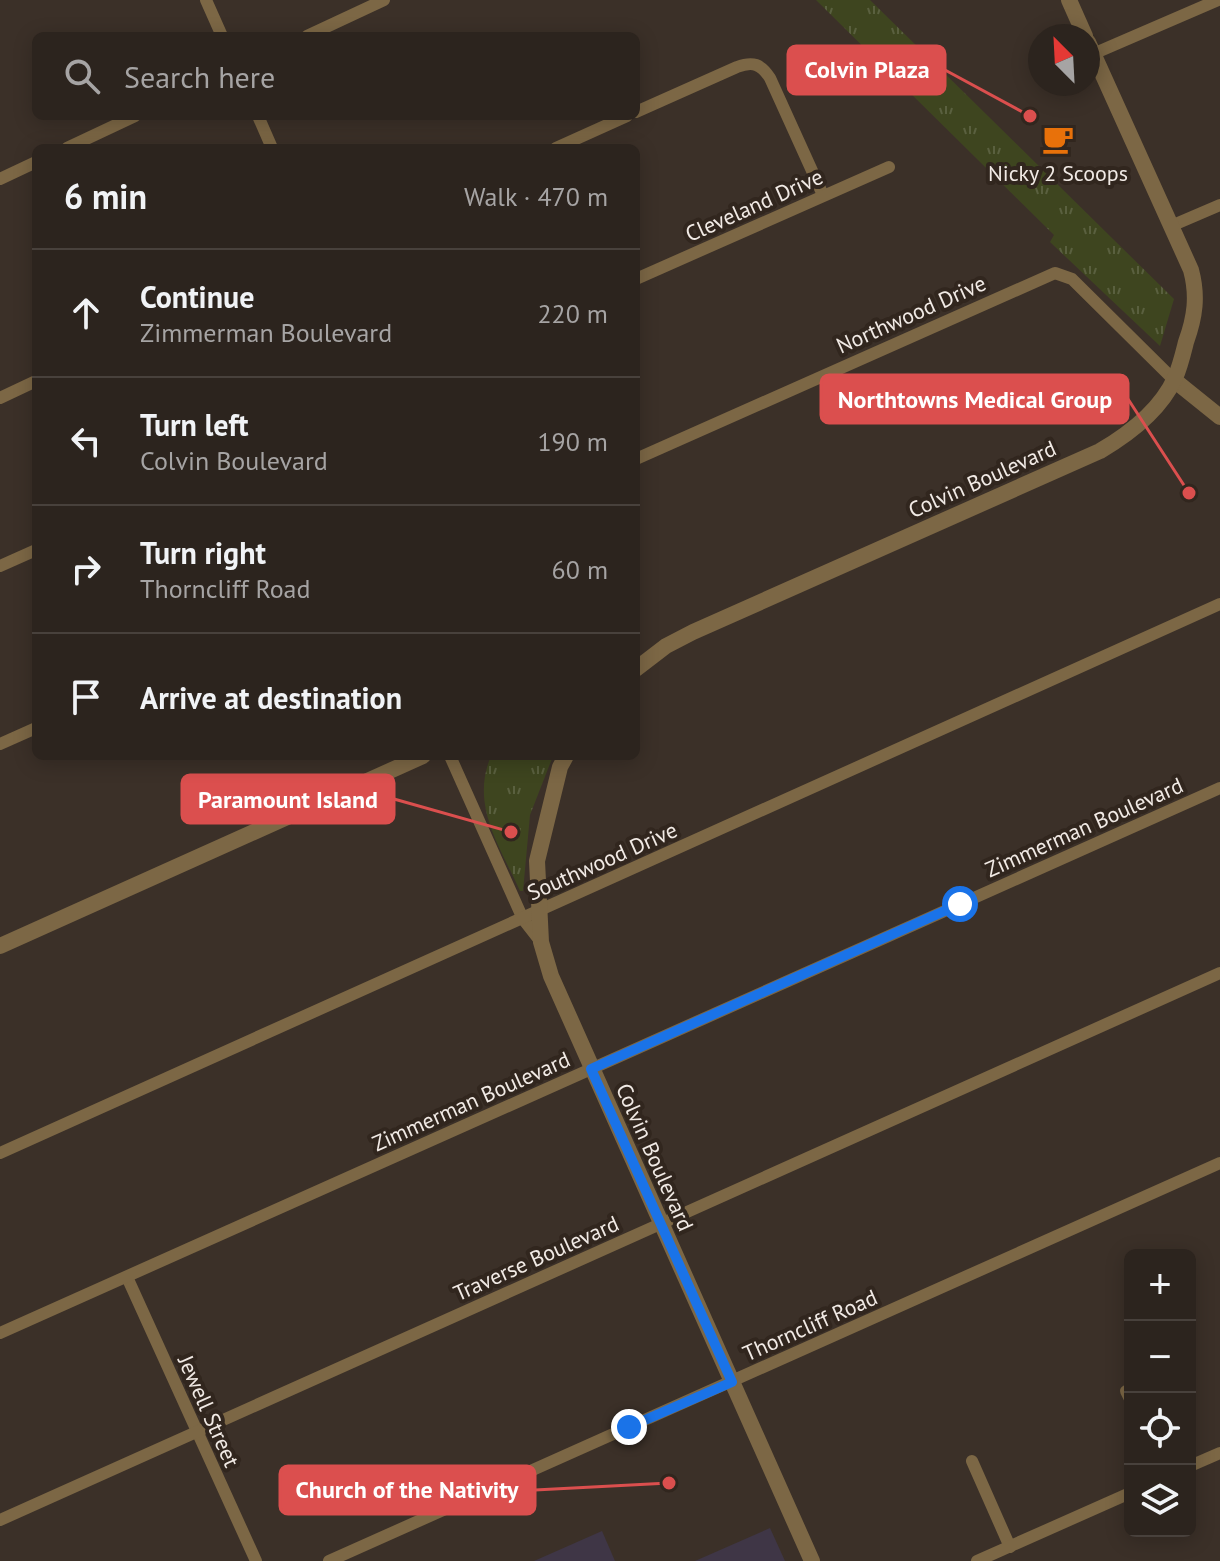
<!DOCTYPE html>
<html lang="en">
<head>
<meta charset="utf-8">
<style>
  :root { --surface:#2c241e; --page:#38302b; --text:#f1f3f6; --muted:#a6a4a4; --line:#48413c }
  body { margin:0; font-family:"PT Sans",sans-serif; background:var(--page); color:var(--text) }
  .controls { position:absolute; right:24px; bottom:24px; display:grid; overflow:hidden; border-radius:12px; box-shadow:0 4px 20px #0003 }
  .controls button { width:72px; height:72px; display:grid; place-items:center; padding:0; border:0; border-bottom:2px solid var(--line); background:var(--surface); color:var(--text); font:40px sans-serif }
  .compass { position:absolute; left:1028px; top:24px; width:72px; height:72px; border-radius:50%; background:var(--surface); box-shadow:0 4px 20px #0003; rotate:336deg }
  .stop { position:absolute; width:24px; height:24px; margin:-18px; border:6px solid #1a73e8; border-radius:50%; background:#fff }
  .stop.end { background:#1a73e8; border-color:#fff; box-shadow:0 2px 8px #0008 }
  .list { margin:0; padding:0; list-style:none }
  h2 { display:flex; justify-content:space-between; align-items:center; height:104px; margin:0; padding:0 32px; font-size:34px }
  h2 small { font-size:26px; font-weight:400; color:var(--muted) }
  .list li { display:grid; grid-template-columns:52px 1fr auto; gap:24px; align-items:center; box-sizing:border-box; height:128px; padding:0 32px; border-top:2px solid var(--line) }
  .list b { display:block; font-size:30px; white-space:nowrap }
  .list p { margin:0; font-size:26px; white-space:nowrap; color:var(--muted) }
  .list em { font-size:26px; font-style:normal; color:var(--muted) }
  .icon { flex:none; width:44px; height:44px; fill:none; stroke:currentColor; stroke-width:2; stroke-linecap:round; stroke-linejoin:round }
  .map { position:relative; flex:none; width:1220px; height:1561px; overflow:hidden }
  .search { position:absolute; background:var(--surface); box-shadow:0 4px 20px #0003; left:32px; top:32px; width:608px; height:88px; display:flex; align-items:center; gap:20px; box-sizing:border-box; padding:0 28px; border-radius:12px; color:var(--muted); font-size:30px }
  .panel { position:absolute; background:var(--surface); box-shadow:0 4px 20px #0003; left:32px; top:144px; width:608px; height:616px; border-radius:12px }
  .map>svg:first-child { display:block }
</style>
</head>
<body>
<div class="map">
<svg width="1220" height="1561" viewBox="0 0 1220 1561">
  <defs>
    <pattern id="grass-tufts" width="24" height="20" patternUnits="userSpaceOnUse" patternTransform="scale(2)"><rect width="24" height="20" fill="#3e451f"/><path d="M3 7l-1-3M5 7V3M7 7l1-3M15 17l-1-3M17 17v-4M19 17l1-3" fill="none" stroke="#5a603f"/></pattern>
  </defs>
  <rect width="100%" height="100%" fill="#3b3028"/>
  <g fill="#3f3646">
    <path d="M 770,1528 L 785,1561 L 695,1561 Z"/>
    <path d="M 602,1531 L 615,1561 L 534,1561 Z"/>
  </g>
  <g fill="url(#grass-tufts)">
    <path d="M 816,0 L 870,0 L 1174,299 L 1160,346 L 1050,242 L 1054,235 Z"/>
    <path d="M 491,756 L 553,756 L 530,815 L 523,891 L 520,891 C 500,846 470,805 491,756 Z"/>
  </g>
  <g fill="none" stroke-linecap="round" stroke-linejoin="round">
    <g stroke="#7c6745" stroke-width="12">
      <path d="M 206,0 L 222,36"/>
      <path d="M 307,36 L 384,0"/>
      <path d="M 1093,54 L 1218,0"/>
      <path d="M 636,112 L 737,67 C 753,61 761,64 770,78 L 823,195"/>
      <path d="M 258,116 L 272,148"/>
      <path d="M 67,148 L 135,116"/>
      <path d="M 556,148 L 627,116"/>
      <path d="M 0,179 L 36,162"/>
      <path d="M 1171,226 L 1220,205"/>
      <path d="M 636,279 L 889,167"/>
      <path d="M 0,398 L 36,381"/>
      <path d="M 636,459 L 1055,273 L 1072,279 L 1174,380"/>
      <path d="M 0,566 L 36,550"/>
      <path d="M 0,744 L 36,728"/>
      <path d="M 450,756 L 523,919 L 541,942"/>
      <path d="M 0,1153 L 1220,604"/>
      <path d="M 127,1277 L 256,1561"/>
      <path d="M 0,1333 L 1220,788"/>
      <path d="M 1126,1391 L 1130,1399"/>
      <path d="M 972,1461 L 1010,1547"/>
      <path d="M 1190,1466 L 1220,1453"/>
      <path d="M 0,1520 L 1220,973"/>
      <path d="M 329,1561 L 1220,1163"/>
      <path d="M 977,1561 L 1130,1493"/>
    </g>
    <g stroke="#7c6745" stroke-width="16">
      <path d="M 1069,0 L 1085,36"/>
      <path d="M 1174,380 L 1220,417"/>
      <path d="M 636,669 L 666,646 L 693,632 L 1100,451 C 1129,434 1161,409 1175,378 C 1180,367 1183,354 1186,342 C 1195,317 1198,296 1191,270 L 1088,42"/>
      <path d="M 566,756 L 560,767 L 537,861 L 541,942 L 551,976 L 812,1561"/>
      <path d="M 0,946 L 423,756"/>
    </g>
  </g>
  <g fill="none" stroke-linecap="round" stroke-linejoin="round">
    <path stroke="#1a73e8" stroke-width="10" d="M 629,1427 L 732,1382 L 591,1069 L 960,904"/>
  </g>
  <defs>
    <symbol id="cafe-bare" viewBox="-9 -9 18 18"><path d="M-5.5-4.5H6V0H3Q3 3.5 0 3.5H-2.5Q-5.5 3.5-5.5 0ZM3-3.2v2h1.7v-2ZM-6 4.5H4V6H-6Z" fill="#e8710a" stroke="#31261e" stroke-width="2.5" paint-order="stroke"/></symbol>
  </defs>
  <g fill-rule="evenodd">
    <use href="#cafe-bare" x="1036" y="117" width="44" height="44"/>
  </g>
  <g text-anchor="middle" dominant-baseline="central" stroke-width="8" stroke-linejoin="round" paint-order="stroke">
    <g font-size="22" fill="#f1eae5" stroke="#31261e">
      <text x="1058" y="173">Nicky 2 Scoops</text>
    </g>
    <g font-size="22" fill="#f1eae5" stroke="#31261e">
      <text transform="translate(754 205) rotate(-24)">Cleveland Drive</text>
      <text transform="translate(911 314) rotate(-24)">Northwood Drive</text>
      <text transform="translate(982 479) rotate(-24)">Colvin Boulevard</text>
      <text transform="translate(1084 827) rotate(-24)">Zimmerman Boulevard</text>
      <text transform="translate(602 861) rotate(-24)">Southwood Drive</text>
      <text transform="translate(471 1101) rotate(-24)">Zimmerman Boulevard</text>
      <text transform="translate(655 1157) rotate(66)">Colvin Boulevard</text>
      <text transform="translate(536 1258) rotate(-24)">Traverse Boulevard</text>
      <text transform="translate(810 1325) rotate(-24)">Thorncliff Road</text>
      <text transform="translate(209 1411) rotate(66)">Jewell Street</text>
    </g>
  </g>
  <path fill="none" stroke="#db4f4e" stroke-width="3" d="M1030 116L945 70M1189 493L1128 399M511 832L394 799M669 1483L535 1490"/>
  <g fill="#db4f4e" stroke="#31261e" stroke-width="3">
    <circle cx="1030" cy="116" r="8"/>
    <circle cx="1189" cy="493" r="8"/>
    <circle cx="511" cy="832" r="8"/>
    <circle cx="669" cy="1483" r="8"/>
  </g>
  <g fill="#db4f4e" stroke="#db4f4e" stroke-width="3">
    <rect x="788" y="46" width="157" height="48" rx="8"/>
    <rect x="821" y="375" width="307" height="48" rx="8"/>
    <rect x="182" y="775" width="212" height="48" rx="8"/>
    <rect x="280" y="1466" width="255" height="48" rx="8"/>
  </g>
  <g font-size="24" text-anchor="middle" font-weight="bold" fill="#fff">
    <text x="867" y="78">Colvin Plaza</text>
    <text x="975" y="408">Northtowns Medical Group</text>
    <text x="288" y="808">Paramount Island</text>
    <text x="407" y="1498">Church of the Nativity</text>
  </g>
</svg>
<div class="controls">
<button>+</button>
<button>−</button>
<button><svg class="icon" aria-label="locate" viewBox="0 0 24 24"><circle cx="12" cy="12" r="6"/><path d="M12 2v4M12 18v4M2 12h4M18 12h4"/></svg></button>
<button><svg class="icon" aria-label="layers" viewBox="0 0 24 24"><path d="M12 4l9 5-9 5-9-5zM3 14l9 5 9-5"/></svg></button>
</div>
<svg class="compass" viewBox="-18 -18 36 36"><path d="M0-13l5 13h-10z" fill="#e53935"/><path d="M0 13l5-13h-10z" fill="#a6a4a4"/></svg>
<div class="stop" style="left:960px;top:904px"></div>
<div class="stop end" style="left:629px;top:1427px"></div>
<div class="search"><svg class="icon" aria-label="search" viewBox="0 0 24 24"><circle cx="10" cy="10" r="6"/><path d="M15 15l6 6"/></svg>Search here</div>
<section class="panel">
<h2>6 min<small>Walk · 470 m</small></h2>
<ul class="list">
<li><svg class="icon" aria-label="ahead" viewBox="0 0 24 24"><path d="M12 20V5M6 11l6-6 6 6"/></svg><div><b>Continue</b><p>Zimmerman Boulevard</p></div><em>220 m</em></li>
<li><svg class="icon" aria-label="left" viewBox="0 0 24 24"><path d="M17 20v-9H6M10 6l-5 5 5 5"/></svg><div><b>Turn left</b><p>Colvin Boulevard</p></div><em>190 m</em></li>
<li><svg class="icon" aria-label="right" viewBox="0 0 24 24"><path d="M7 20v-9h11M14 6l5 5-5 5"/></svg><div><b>Turn right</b><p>Thorncliff Road</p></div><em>60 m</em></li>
<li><svg class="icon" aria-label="arrive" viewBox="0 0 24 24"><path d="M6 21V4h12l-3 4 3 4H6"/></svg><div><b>Arrive at destination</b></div></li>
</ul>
</section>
</div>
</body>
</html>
